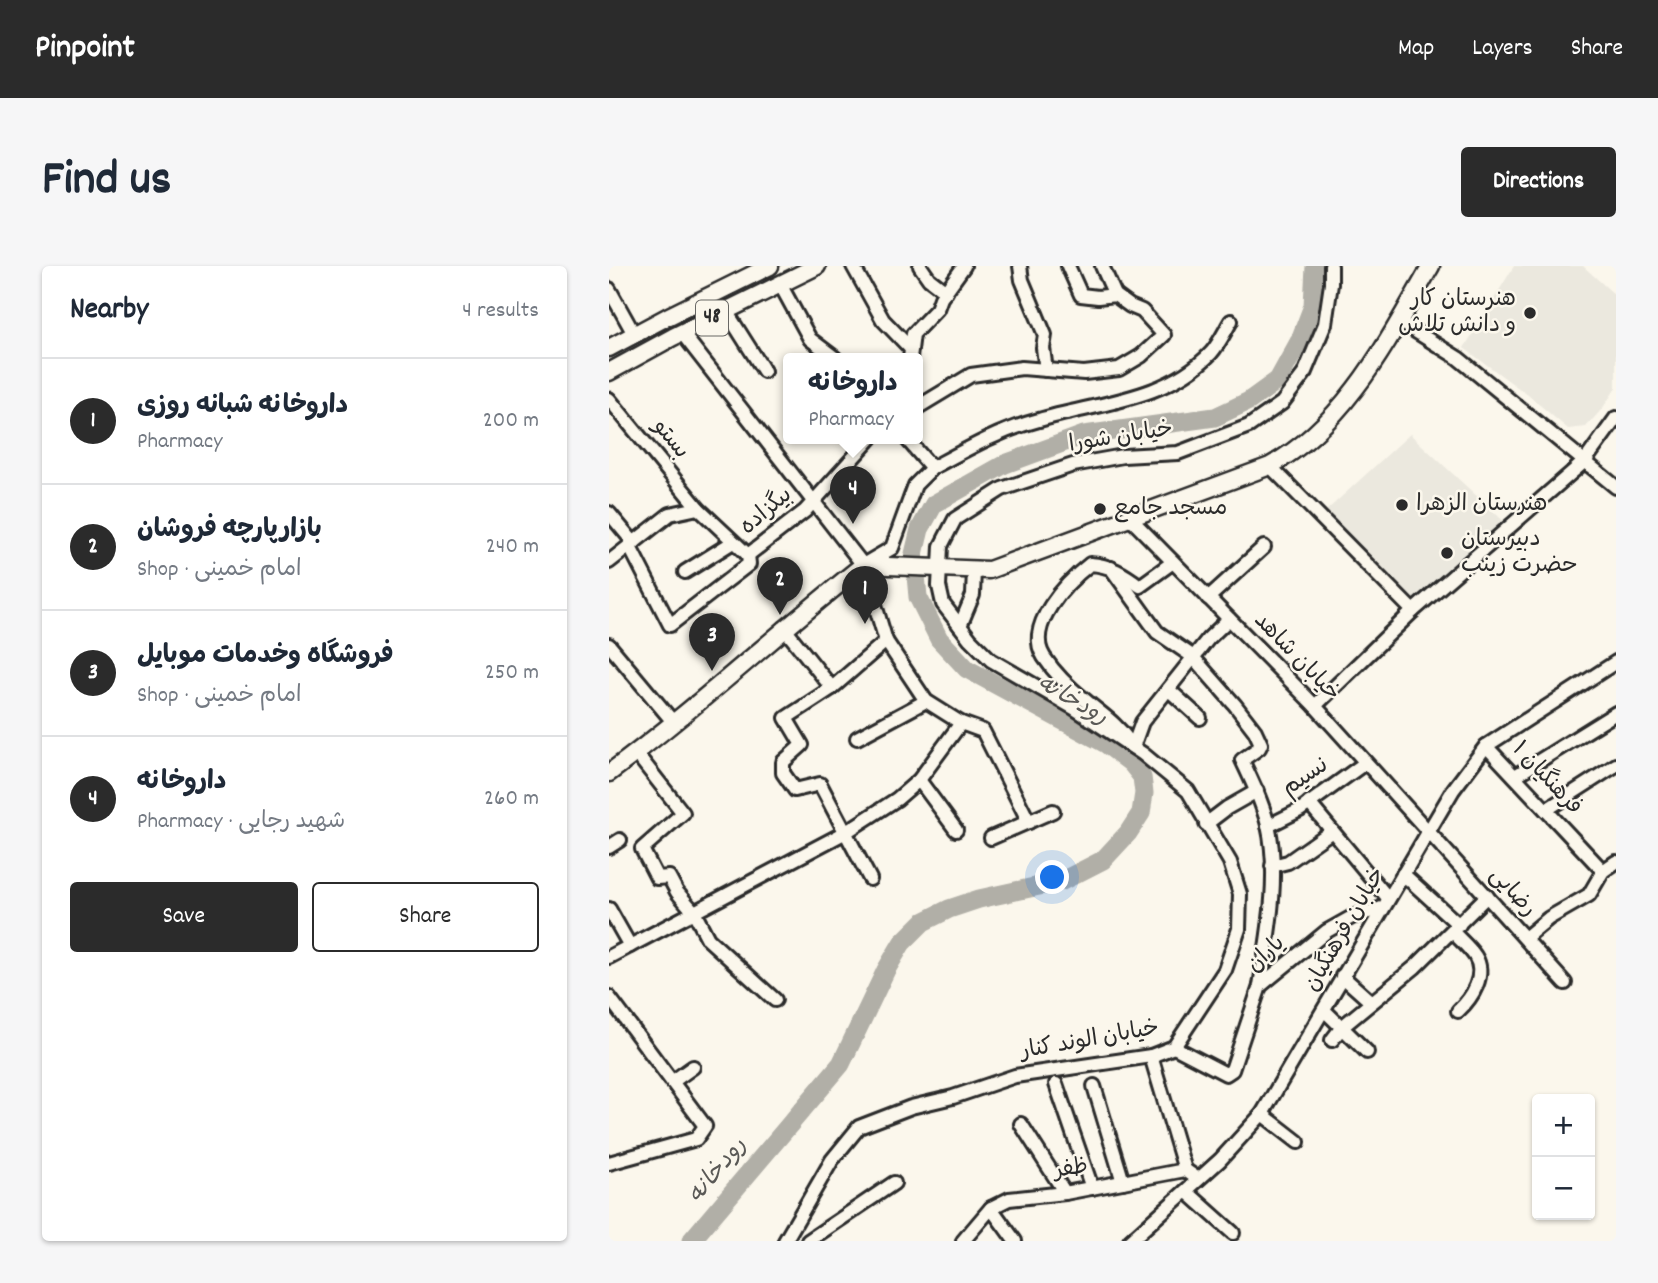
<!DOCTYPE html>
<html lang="en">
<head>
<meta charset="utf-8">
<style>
  :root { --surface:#fff; --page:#f6f6f7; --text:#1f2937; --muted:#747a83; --line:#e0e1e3; --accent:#2b2b2b }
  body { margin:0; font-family:Dekko,"Playpen Sans Arabic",sans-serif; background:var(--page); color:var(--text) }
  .controls { position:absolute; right:21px; bottom:21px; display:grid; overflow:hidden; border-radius:7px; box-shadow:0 2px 5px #0004 }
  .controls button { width:63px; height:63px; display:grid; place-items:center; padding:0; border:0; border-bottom:2px solid var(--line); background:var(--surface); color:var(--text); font:35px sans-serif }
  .you { position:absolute; left:444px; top:612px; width:24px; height:24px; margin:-18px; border:5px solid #fff; border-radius:50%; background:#1a73e8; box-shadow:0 0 0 10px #1a73e833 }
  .badge { display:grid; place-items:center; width:46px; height:46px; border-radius:50%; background:var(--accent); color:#fff; font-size:23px; font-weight:700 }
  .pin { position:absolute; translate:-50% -58px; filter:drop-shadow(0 2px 4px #0008) }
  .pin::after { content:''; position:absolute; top:37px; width:24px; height:21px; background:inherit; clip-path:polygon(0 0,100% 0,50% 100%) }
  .popup { position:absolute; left:174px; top:87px; width:140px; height:91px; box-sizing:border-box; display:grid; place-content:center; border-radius:7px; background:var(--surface); filter:drop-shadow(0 2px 5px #0005); font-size:23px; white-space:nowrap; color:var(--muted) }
  .popup b { font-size:26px; color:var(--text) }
  .popup::after { content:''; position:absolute; left:50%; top:100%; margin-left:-14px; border:14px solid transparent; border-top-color:var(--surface) }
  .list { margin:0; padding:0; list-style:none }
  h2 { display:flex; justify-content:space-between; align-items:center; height:91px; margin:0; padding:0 28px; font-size:30px }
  h2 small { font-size:23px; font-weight:400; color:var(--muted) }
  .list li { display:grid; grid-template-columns:46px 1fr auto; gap:21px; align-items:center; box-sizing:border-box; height:126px; padding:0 28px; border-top:2px solid var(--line) }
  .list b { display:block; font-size:26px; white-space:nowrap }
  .list p { margin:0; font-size:23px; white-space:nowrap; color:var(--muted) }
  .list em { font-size:23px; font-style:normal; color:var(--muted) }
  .actions { display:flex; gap:14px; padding:21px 28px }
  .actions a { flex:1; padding:16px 0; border:2px solid var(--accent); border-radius:7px; text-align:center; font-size:24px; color:var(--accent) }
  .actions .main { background:var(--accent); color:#fff }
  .map { position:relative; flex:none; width:1007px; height:975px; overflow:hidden; border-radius:7px }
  header { display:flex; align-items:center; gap:42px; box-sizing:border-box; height:98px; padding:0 35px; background:var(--accent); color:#fff }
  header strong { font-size:33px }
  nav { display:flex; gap:38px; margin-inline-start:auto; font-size:24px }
  .intro { display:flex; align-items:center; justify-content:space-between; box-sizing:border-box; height:168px; padding:0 42px }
  h1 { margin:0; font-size:49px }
  .button { padding:18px 32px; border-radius:7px; background:var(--accent); color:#fff; font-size:24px; font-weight:700 }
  main { display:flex; gap:42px; padding:0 42px }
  aside { flex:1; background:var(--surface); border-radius:7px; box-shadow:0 2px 5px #0004 }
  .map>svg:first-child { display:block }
</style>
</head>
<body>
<header>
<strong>Pinpoint</strong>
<nav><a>Map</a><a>Layers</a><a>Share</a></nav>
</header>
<div class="intro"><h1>Find us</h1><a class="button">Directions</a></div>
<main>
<aside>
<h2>Nearby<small>4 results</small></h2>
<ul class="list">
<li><span class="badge">1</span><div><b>داروخانه شبانه روزی</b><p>Pharmacy</p></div><em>200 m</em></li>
<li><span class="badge">2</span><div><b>بازارپارچه فروشان</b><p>Shop · امام خمینی</p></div><em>240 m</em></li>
<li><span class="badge">3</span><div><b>فروشگاه وخدمات موبایل</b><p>Shop · امام خمینی</p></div><em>250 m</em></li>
<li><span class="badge">4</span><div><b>داروخانه</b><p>Pharmacy · شهید رجایی</p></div><em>260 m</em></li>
</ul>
<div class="actions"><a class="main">Save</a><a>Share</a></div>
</aside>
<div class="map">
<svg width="1007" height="975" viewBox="0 0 1007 975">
  <rect width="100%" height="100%" fill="#fbf7ec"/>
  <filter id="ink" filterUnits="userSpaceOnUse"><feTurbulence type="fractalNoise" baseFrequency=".0143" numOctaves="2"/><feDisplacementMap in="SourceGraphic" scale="14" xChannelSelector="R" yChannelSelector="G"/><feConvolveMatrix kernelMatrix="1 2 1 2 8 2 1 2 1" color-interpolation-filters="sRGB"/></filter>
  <g filter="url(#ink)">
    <g fill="#ebe8de">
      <path d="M 905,0 L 974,0 L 1007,30 L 1007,122 L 993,143 L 977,161 L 959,163 L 919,129 L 855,82 Z"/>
      <path d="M 801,168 L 901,261 L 805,339 L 717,245 Z"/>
    </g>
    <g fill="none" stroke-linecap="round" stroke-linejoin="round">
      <path stroke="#b1afa7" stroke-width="19" d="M 82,975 L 232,798 L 277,704 L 293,677 L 314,656 L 340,643 L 370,633 L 453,615 L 494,594 L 519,567 L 532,547 L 535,527 L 533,511 L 522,497 L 497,478 L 358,403 L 330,373 L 309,331 L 305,288 L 311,263 L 325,238 L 396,198 L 475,169 L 606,151 L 640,135 L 669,114 L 691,74 L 704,40 L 706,0"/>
      <defs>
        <g id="minor">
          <path d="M 244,0 L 274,54 L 302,83"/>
          <path d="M 311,0 L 320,13 L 337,26"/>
          <path d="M 411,0 L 413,14 L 436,69 L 434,82 L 437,104"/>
          <path d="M 493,0 L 506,29"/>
          <path d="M 171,18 L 201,73 L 226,92"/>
          <path d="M 0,23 L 25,68"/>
          <path d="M 117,45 L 155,105"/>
          <path d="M 790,55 L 849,92 L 1007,221"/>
          <path d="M 73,67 L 254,299 L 277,375 L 317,435 L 352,457 L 374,465 L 420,556"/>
          <path d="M 301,92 L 304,68 L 328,43 L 332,32 L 355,0"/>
          <path d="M 0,133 L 89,242 L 139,289"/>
          <path d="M 309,141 L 362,109 L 413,102 L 475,107 L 510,103 L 532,90 L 555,69 L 533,45 L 521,40 L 506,29 L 489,31 L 472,29 L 459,0"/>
          <path d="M 661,200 L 804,345"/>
          <path d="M 323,202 C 358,183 391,164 430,154 C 489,137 557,134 602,87 C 610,78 616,65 622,55"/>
          <path d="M 0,247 L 25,277"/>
          <path d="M 521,252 L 706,440 L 956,717"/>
          <path d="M 21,281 L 61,359 L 140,298 L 139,289"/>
          <path d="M 139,289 L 196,245 L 262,172"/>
          <path d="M 0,296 L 61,248 L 89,242"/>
          <path d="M 254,299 L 283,282 L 306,219 L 323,202 L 297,172"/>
          <path d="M 502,302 L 548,366 L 583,390 L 626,439 L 646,465 L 652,478 L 650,482 L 633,494 C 643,515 653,536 659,559 C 671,610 659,669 651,720"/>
          <path d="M 76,306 L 124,276"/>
          <path d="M 599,332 L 655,281"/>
          <path d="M 351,360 L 364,329 L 365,304"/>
          <path d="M 175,362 L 223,422"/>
          <path d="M 0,379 L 65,457"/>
          <path d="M 560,424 L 591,452"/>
          <path d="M 706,440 L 804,345 L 976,195 L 1007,152"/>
          <path d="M 248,472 L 317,435"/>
          <path d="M 519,474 C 507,457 492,448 476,434 C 462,423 445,406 435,391 C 415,360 458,316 481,298 C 501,299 515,308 531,320 L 564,296"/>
          <path d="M 877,480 L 994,605"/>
          <path d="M 524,481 L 533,456 L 599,373 L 620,353"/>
          <path d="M 27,487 L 74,547 L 33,583 L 48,612 L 60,611 L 68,626 L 85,646 L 99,673 L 166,734"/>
          <path d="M 906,510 L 1007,447"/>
          <path d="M 310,514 L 347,564"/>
          <path d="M 700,537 L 779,632"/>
          <path d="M 937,544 L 1007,499"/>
          <path d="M 597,558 L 618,542 L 648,525"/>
          <path d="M 659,560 L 691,544 L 756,497"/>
          <path d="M 382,572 L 444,545"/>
          <path d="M 0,581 L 11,574"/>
          <path d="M 663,600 L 679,596 L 723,565"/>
          <path d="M 794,608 L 850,659"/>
          <path d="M 261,613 L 211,518 L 186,524 L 174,507 L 174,496 L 193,479 L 177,452 L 223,422 L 277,375"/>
          <path d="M 0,643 L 21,680"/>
          <path d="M 843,665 C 850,673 860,681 866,690 C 878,709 863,732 849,745"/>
          <path d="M 916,672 L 940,652 L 980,629 L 994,605 L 1007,596"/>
          <path d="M 0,691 L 237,566 L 288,533 L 310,514 L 352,457"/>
          <path d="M 733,710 L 762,736"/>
          <path d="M 0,731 L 96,860 L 87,873 L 0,897"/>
          <path d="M 715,744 L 758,786"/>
          <path d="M 723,774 L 733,761 L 806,701 L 878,630"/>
          <path d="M 565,781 L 617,808 L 623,804 L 651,720 L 718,665 L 743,651 L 773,642"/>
          <path d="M 542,790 L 576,904"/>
          <path d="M 63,816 L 84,801"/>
          <path d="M 447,818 L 483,922"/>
          <path d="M 485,820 L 514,916"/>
          <path d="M 653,848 L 689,876"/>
          <path d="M 412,858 L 456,927"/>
          <path d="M 577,925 L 624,967"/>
          <path d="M 382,942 L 406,975"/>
          <path d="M 176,975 L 223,894 L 250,861 L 302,841 L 344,831 L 406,810 L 542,790 L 565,781 L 616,704 L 630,663 L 631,628 L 621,596 L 579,525 L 534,488 L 465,442 L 382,394 L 361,373 L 334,338 L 330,320 L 332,280 L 346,253 L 393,223 L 464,199 L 514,190 L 569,187 L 640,160 L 673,137 L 695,108 L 716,58 L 722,18 L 722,0"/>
          <path d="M 199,975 L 285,917"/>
          <path d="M 354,975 L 382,942 L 400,933 L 456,927 L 576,904 L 589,913"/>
          <path d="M 521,975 L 611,894 L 653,848 L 844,524 L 877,480 L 1007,396"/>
        </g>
        <g id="major">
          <path d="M 0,82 L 58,51 L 161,0"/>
          <path d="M 0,106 L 64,71 L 208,0"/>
          <path d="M 0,507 C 88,442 168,367 254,299 L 380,304 L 661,200 C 738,157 779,74 822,0"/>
        </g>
      </defs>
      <use href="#minor" stroke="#2b2b2b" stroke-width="18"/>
      <use href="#major" stroke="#2b2b2b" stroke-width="21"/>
      <use href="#minor" stroke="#fbf7ec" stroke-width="12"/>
      <use href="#major" stroke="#fbf7ec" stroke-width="16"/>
    </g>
  </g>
  <g fill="#2b2b2b" stroke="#fbf7ec" stroke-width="2.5">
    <circle cx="921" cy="47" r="7"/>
    <circle cx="793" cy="239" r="7"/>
    <circle cx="491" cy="243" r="7"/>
    <circle cx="838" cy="287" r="7"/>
  </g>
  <g text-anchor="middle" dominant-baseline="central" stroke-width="5" stroke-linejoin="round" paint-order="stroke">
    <rect fill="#fbf7ec" stroke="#696865" stroke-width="2" x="87" y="34.5" width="32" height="35" rx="5"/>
    <g font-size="21" font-weight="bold" fill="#2b2b2b">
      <text x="103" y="52">48</text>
    </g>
    <g font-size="23" fill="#2b2b2b" stroke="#fbf7ec" text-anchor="start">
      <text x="907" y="34" text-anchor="end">هنرستان کار<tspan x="907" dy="26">و دانش تلاش</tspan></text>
      <text x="807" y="239">هنرستان الزهرا</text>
      <text x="505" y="243">مسجد جامع</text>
      <text x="852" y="274">دبیرستان<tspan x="852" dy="26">حضرت زینب</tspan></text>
    </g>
    <g font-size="23" fill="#2b2b2b" stroke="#fbf7ec">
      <text transform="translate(512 172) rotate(-9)">خیابان شورا</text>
      <text transform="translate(61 174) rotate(51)">بستو</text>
      <text transform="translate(158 246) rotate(-40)">بیگزاده</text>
      <text transform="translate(687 392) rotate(46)">خیابان شاهد</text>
      <text transform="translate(697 512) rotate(-34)">نسیم</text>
      <text transform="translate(937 513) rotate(47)">فرهنگیان ۱</text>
      <text transform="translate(903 627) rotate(48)">رضایی</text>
      <text transform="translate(737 664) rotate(-60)">خیابان فرهنگیان</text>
      <text transform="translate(658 689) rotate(-43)">یاران</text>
      <text transform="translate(481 775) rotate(-10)">خیابان الوند کنار</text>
      <text transform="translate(462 904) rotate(-9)">ظفر</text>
    </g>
    <g font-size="24" font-style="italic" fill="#5a5956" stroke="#fbf7ec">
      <text transform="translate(463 435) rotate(30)">رودخانه</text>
      <text transform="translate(109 905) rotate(-50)">رودخانه</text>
    </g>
  </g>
</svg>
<div class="controls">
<button>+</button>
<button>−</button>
</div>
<div class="you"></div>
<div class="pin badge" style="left:256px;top:358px">1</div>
<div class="pin badge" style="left:171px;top:349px">2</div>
<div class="pin badge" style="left:103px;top:405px">3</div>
<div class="pin badge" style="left:244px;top:258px">4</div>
<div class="popup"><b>داروخانه</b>Pharmacy</div>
</div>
</main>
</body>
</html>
